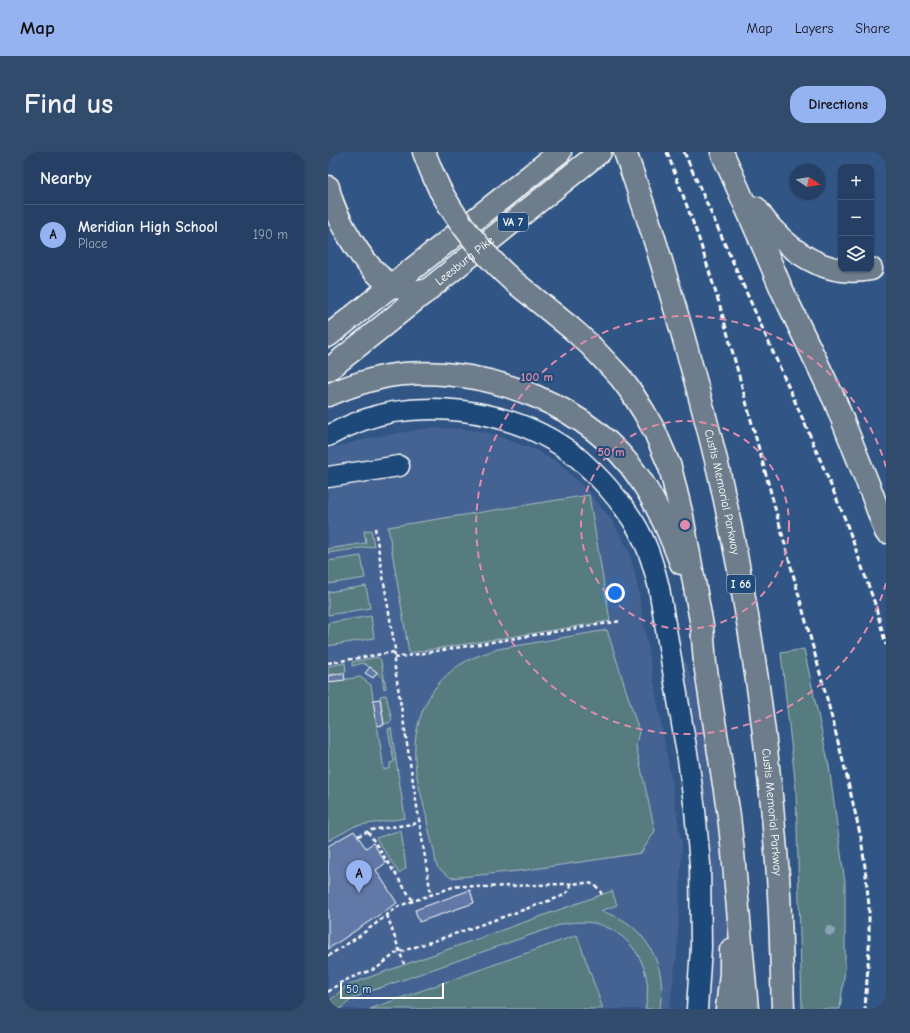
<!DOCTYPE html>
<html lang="en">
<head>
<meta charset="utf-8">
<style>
  :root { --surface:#254064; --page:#314b6d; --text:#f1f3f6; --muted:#a3afbf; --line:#425978; --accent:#95b2f1 }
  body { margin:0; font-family:"Comic Neue",sans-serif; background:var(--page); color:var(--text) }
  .controls { position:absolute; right:12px; top:12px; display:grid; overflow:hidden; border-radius:8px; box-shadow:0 1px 3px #0004 }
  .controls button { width:36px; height:36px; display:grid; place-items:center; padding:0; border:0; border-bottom:1px solid var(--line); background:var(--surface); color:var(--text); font:20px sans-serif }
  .compass { position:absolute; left:462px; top:12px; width:36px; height:36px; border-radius:50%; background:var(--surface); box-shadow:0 1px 3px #0004; rotate:102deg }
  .scale { position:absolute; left:12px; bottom:10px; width:104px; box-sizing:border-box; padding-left:4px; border:2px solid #fff; border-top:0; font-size:11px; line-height:14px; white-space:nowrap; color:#fff; -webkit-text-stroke:3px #1f4a7a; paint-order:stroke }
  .you { position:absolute; left:287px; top:441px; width:14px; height:14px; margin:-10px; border:3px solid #fff; border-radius:50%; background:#1a73e8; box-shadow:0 0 0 6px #1a73e833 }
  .badge { display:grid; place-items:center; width:26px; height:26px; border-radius:50%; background:var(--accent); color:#111; font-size:13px; font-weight:700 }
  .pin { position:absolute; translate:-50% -33px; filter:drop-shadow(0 1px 2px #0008) }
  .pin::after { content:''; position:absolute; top:21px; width:14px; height:12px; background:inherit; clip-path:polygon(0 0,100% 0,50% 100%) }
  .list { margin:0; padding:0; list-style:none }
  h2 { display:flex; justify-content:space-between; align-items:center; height:52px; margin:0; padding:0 16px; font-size:17px }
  h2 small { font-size:13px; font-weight:400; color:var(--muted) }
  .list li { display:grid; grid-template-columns:26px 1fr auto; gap:12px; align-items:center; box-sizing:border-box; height:60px; padding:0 16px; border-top:1px solid var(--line) }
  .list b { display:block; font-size:15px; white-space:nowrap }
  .list p { margin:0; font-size:13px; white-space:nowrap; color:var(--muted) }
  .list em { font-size:13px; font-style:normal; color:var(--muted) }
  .icon { flex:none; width:22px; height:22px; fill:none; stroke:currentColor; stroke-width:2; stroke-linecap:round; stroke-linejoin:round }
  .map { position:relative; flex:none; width:558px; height:857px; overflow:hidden; border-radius:16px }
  header { display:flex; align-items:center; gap:24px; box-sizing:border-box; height:56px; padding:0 20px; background:var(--accent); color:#111 }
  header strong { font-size:19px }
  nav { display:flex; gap:22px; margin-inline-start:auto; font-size:14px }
  .intro { display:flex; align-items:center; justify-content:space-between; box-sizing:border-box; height:96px; padding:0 24px }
  h1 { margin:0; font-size:28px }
  .button { padding:10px 18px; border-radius:16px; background:var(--accent); color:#111; font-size:14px; font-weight:700 }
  main { display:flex; gap:24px; padding:0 24px }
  aside { flex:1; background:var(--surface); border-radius:16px; box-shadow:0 1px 3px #0004 }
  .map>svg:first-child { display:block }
</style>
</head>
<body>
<header>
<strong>Map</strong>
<nav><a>Map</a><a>Layers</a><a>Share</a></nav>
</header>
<div class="intro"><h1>Find us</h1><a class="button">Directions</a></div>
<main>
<aside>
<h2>Nearby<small></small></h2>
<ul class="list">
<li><span class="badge">A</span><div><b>Meridian High School</b><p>Place</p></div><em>190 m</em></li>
</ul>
</aside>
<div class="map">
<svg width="558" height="857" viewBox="0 0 558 857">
  <rect width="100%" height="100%" fill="#315686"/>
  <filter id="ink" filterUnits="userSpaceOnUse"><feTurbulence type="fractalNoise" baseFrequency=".025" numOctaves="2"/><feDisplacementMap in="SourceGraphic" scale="8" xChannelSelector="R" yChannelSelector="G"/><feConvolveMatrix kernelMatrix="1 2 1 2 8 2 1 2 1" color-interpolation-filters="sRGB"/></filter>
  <g filter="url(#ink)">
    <g fill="#446392">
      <path d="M 102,276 L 133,277 L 157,280 L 178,287 L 207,298 L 229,310 L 260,339 L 285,370 L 301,399 L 309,432 L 354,692 L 349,800 L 341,857 L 0,857 L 0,297 L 47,285 Z"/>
      <path d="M 318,414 L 398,610 L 407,698 L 406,857 L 359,857 L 367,767 L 363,667 Z"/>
    </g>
    <g fill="#577b80" stroke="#abbdc0">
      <path d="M 261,343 L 282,469 L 81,501 L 60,375 Z"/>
      <path d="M 43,378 L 46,394 L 0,401 L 0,397 L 38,391 L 36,379 Z"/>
      <path d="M 33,404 L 37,426 L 0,432 L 0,409 Z"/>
      <path d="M 38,434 L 42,456 L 0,463 L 0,440 Z"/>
      <path d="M 43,464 L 46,486 L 0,494 L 0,471 Z"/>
      <path d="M 279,478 L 311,579 L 308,594 L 327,679 L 313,701 L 199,718 L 123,726 C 119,722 111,718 109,714 C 107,710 107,703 106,699 C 103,687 100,675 98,663 C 94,645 88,627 87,609 C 84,565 105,522 147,505 C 154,502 162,500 170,497 Z"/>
      <path d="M 476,497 L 501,614 L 517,731 L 517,817 L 512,857 L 474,857 L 468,637 L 453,501 Z"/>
      <path d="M 49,505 L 52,507 L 53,509 L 58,536 L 56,537 L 54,525 L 49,521 L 49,520 L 35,511 L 24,514 L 24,510 Z"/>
      <path d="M 17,511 L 18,520 L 0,523 L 0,514 Z"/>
      <path d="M 32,525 L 43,533 L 56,618 L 62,616 L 62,611 L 66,610 L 60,577 L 63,576 L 77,666 L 27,674 L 0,689 L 0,530 Z"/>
      <path d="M 58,543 L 64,568 L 63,570 L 56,572 L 52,544 Z"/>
      <path d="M 73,678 L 78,716 L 71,721 L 48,686 Z"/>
      <path d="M 284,739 L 289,753 L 273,759 C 283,762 293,766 301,772 C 326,791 340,826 331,857 L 317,857 C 327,821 307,783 270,772 C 258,769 246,770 234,772 L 40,840 L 24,847 L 12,857 L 0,857 L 0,850 L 1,849 L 16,836 L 25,831 Z"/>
      <path d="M 249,783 L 275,857 L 42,857 Z"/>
    </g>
    <g fill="#6279a7" stroke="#fff">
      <path d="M 42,515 L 49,520 L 45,526 L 37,521 Z"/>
      <path d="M 16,521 L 17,528 L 0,530 L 0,524 Z"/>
      <path d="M 52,547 L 56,573 L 49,574 L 45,548 Z"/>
      <path d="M 26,679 L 38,696 L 45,691 L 58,711 L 48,718 L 69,751 L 0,797 L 0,694 Z"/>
      <path d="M 142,738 L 146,751 L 91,770 L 87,758 Z"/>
    </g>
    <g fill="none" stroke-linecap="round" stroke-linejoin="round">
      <defs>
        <g id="minor">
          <path d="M 0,284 C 20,273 43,264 65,260 C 128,250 199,265 249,305 C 260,315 271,325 281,337 C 294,352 307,369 315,387 C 323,403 327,419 331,436 L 360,607 L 367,658 L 372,712 L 373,795 L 369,857"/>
          <path d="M 0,325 L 71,314"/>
        </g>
        <g id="major">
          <path d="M 0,184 L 232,0"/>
          <path id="s1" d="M 0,218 L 272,0"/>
        </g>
        <g id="highway">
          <path d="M 96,0 L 103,18 L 112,38"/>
          <path id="s2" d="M 297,0 C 305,22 312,44 320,67 C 332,104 343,142 354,180 C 367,227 380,273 391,321 C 419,445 438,572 448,699 C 453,751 453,804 455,857"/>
          <path d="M 394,0 L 440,105 L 453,136 L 507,249 L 544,342 L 558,380"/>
          <path d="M 0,35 C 5,63 38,121 65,133 C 75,138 87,139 98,140"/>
          <path d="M 428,56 C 433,63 438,71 445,78 C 471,106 503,125 543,117"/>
          <path d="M 184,128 L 243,176 L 262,193 L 292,225 L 304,241 L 316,260 L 327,280 L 342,315 L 354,364 L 374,474 L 377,512 L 401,664 L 405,701 L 419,857"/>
          <path d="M 0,243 C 24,233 50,224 76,222 C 162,215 263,254 312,327 C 329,352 342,382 353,411"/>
          <path d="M 399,857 L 403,821 L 403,798"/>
        </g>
      </defs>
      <use href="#minor" stroke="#fff" stroke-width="23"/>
      <use href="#major" stroke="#fff" stroke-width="25"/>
      <use href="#highway" stroke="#fff" stroke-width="25"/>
      <g stroke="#fff" stroke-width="2.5" stroke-dasharray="4 3" stroke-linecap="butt">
        <path d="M 47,376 L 67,497 L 66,510 L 103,743"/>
        <path d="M 66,506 L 293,469"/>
        <path d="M 0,511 L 66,500"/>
        <path d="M 40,680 L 85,749"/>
        <path d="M 30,684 L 43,678 L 91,671"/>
        <path d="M 59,763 L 76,812"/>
        <path d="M 0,804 L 30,785 L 71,754 L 125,735 C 136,733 146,735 157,735 L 260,731 C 267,732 271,736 274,743"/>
        <path d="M 0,840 L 12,831 L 22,826 L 49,816 L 68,801 L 112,787 L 232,745 C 238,742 242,739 243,732"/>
      </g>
      <use href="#minor" stroke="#1f4a7a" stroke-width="20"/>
      <use href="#major" stroke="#6d7d8c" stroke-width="22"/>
      <use href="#highway" stroke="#6d7d8c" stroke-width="22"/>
      <g stroke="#fff" stroke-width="3" stroke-dasharray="6 3" stroke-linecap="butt">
        <path d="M 339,0 L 370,84 L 392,154 L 498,543 L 518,621 L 533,686 L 537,715 L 541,754 L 541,798 L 537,857"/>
        <path d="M 356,0 L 481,281 L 517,367 L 547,452 L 558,493"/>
      </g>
      <defs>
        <path id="highway-bridge" d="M 112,38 C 131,72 155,102 184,128"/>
      </defs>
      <use href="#highway-bridge" stroke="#fff" stroke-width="25" stroke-linecap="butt"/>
      <use href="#highway-bridge" stroke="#6d7d8c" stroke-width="22"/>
    </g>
    <circle fill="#8ba1b7" cx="502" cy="779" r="5"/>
  </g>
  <g fill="none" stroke="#e08cad" stroke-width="2" stroke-dasharray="7 5">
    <circle cx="357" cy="373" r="104"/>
    <path d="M558 431A209 209 0 1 1 558 315"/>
  </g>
  <g text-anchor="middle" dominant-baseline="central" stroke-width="4" stroke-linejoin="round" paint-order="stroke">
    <g fill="#1f4a7a" stroke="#bcc9d7" stroke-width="1">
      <rect x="170" y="61" width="30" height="18" rx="3"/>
      <rect x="399" y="423" width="28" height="18" rx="3"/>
    </g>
    <g font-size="11" font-weight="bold" fill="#fff">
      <text x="185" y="70">VA 7</text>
      <text x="413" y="432">I 66</text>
    </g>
    <g font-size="12" fill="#fff" stroke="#1f4a7a">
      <text stroke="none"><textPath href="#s1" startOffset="175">Leesburg Pike</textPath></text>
      <text stroke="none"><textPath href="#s2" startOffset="354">Custis Memorial Parkway</textPath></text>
      <text stroke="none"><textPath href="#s2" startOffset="678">Custis Memorial Parkway</textPath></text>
    </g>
  </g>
  <circle cx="357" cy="373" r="6" fill="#e08cad" stroke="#1f4a7a" stroke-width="2"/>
  <g font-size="12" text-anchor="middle" font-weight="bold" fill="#e08cad" stroke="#1f4a7a" stroke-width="4" stroke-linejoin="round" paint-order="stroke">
    <text x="209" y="229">100 m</text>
    <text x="283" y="304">50 m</text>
  </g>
</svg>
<div class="controls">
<button>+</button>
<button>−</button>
<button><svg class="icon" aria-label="layers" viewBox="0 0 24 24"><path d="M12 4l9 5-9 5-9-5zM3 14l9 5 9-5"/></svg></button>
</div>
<svg class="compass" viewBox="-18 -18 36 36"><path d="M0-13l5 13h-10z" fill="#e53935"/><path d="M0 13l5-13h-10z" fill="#a3afbf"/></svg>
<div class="scale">50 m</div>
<div class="you"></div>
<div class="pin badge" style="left:31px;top:741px">A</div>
</div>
</main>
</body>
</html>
